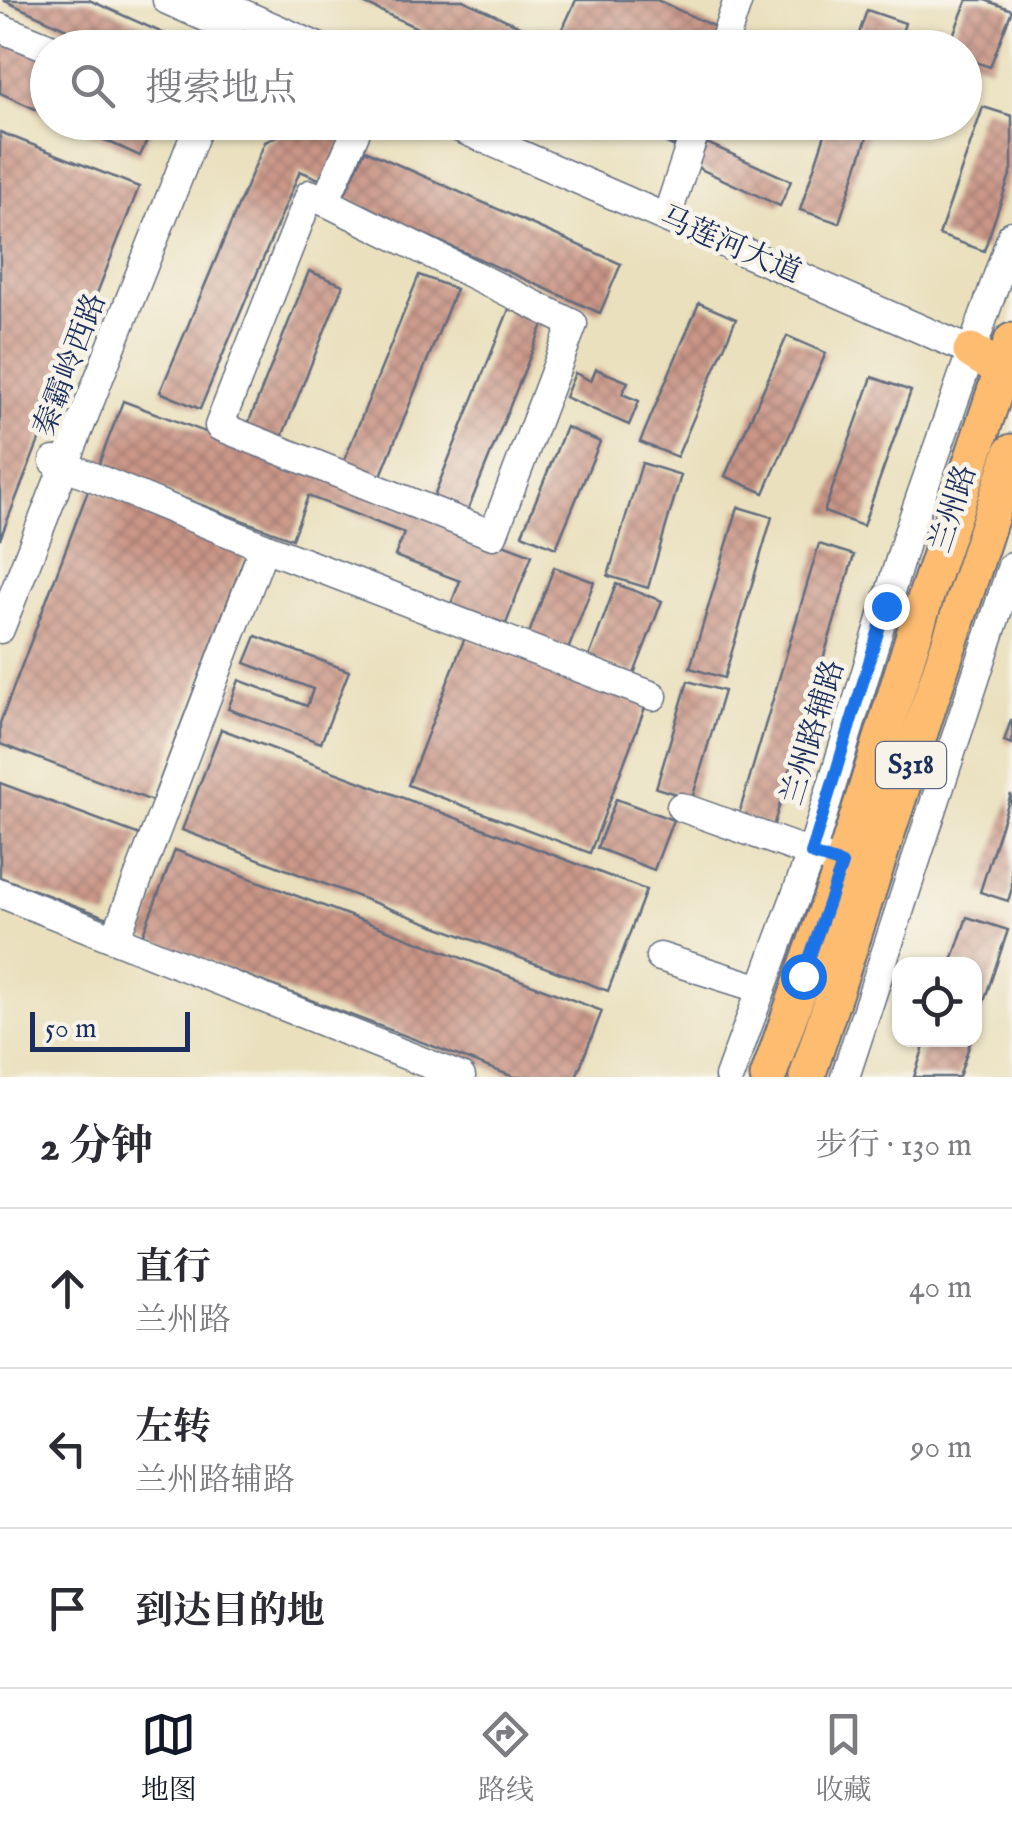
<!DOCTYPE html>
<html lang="zh">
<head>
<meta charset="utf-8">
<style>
  :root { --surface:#fff; --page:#f2f2f3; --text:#2b2b33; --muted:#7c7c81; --line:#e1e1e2; --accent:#111827 }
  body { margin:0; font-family:"IM FELL English","Noto Serif SC",serif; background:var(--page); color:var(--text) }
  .controls { position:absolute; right:30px; bottom:30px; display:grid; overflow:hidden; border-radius:20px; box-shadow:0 2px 8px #0004 }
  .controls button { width:90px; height:90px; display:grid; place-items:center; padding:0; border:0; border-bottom:2px solid var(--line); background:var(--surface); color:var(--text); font:50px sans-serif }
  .scale { position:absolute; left:30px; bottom:25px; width:160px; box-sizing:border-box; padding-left:10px; border:5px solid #1b2f5e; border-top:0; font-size:28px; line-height:35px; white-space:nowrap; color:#1b2f5e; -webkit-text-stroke:8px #f7f3e8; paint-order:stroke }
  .stop { position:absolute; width:30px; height:30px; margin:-22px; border:8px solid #1a73e8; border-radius:50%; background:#fff }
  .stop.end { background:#1a73e8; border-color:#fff; box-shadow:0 2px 10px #0008 }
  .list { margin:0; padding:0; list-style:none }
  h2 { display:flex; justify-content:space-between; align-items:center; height:130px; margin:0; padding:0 40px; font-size:42px }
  h2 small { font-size:32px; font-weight:400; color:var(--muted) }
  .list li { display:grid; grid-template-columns:65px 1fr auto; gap:30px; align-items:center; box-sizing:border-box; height:160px; padding:0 40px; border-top:2px solid var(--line) }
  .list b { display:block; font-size:38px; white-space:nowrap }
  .list p { margin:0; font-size:32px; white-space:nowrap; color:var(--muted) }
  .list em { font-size:32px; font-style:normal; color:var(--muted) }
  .icon { flex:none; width:55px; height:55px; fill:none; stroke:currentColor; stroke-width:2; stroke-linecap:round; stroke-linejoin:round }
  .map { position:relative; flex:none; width:1012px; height:1077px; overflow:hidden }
  .search { position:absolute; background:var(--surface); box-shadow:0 2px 8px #0004; left:30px; right:30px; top:30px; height:110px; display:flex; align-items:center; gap:25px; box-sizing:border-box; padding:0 35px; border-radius:55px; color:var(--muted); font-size:38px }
  .sheet { height:610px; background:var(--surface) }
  nav { display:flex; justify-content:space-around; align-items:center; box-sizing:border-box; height:140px; border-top:2px solid var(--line); background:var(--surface); font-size:28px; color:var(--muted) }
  nav a { display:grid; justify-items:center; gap:5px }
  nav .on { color:var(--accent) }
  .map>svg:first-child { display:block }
</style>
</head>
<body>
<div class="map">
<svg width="1012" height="1077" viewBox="0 0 1012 1077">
  <defs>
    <pattern id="building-cross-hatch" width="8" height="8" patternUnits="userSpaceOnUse" patternTransform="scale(2.5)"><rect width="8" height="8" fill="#cb9787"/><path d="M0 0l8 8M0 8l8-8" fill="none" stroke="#a47c72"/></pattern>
  </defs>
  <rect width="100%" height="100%" fill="#f7f3e8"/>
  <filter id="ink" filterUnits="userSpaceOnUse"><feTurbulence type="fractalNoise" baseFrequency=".01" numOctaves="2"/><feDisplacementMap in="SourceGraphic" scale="20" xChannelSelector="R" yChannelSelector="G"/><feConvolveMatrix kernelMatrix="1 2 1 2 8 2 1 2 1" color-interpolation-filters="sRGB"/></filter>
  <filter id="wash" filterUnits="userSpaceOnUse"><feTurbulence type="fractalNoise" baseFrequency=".0048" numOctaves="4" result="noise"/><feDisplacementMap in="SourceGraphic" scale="40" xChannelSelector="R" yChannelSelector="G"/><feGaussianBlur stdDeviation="2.25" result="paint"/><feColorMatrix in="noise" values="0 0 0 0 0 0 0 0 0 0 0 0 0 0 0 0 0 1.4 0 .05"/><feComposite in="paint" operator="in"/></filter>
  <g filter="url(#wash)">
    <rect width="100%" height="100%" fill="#eae0bd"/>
    <g id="blocks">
      <g fill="url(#building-cross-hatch)">
        <path d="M 3,0 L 89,0 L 185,43 L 184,48 L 108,48 Z"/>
        <path d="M 357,0 L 463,0 L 556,43 L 576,0 L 657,0 L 726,32 L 718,48 L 460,48 Z"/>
        <path d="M 967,0 L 985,0 L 1012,10 L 990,67 L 964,58 L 964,48 L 948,48 Z"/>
        <path d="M 867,10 L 905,23 L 897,48 L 854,48 Z"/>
        <path d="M 0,38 L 48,59 L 48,115 L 0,93 Z"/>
        <path d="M 983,107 L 1012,116 L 1012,169 L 984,251 L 939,235 Z"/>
        <path d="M 65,122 L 155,122 L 140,156 Z"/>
        <path d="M 307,122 L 321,122 L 346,133 L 326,182 L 300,171 L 200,409 L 160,392 L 265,142 Z"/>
        <path d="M 622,122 L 684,122 L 673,146 Z"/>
        <path d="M 829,122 L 872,122 L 839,223 L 800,210 Z"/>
        <path d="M 0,132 L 139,187 L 0,539 Z"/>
        <path d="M 707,143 L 791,181 L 780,206 L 696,167 Z"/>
        <path d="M 365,150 L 621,264 L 600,313 L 343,198 Z"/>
        <path d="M 309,271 L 343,285 L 280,442 L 246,429 Z"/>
        <path d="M 419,275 L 456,289 L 378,483 L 341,468 Z"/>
        <path d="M 699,303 L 736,319 L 677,457 L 640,442 Z"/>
        <path d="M 509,309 L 544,322 L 465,517 L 431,503 Z"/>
        <path d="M 787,336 L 826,353 L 764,493 L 725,476 Z"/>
        <path d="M 596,369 L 628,382 L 622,394 L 639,401 L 629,425 L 565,397 L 575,373 L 591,381 Z"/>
        <path d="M 872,377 L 911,391 L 863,526 L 824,512 Z"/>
        <path d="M 123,401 L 532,555 L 506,624 L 451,604 L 460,581 L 395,556 L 404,533 L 308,496 L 292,539 L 98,466 Z"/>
        <path d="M 566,427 L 600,442 L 556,548 L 522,534 Z"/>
        <path d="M 642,463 L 681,475 L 648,588 L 608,576 Z"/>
        <path d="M 89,488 L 248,548 L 152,801 L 0,744 L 0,723 Z"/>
        <path d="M 738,507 L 772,517 L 724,678 L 690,668 Z"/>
        <path d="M 819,544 L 854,555 L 773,827 L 738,817 Z"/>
        <path d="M 554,567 L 594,582 L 568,650 L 528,636 Z"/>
        <path d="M 616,584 L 662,601 L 634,674 L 589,657 Z"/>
        <path d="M 256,636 L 349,671 L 321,743 L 228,709 L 239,680 L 307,706 L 313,689 L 245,663 Z"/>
        <path d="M 465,637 L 646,705 L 590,853 L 408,785 Z"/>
        <path d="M 688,681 L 724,691 L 692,799 L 656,788 Z"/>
        <path d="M 1011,720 L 1012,720 L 1012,744 L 1004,741 Z"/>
        <path d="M 221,729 L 646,890 L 608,991 L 182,830 Z"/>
        <path d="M 0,783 L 140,835 L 108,918 L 0,877 Z"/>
        <path d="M 1011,794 L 1012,888 L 1008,901 L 980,892 Z"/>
        <path d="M 616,799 L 673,820 L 654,870 L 597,848 Z"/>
        <path d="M 175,850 L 602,1011 L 576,1077 L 514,1077 L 142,936 Z"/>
        <path d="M 967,917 L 1008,930 L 975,1028 L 974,964 L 951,964 Z"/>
        <path d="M 926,1040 L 971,1040 L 959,1077 L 914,1077 Z"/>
      </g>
    </g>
  </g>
  <g filter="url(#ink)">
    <use href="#blocks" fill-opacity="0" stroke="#636d7f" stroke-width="2.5"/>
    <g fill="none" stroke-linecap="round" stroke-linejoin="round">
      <defs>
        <g id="minor">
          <path d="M 167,0 L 230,28"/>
          <path d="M 212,0 L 320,48"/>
          <path d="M 0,28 L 50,48"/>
          <path d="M 722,48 L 738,0"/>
          <path d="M 446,122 L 971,351"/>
          <path d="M 310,194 L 573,324 L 493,535 L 219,426 Z"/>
          <path d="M 672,201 L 698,122"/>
          <path d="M 325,202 L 360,122"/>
          <path d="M 54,461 L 264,547 L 653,696"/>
          <path d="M 0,629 L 200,122"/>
          <path d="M 681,807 L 827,859"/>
          <path d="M 0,893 L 461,1077"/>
          <path d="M 115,939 L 264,547"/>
          <path d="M 660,957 L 761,989"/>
          <path d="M 729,1077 L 811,854 L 908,533 L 1012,235"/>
          <path d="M 845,1077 L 1012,566"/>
        </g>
        <g id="major">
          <path d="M 971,351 L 1012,376"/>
          <path d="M 768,1077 L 843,864 L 927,593 L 1012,341"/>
          <path d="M 807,1077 L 1012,452"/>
        </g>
      </defs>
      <use href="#minor" stroke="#636d7f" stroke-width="31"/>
      <use href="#major" stroke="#636d7f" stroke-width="39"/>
      <use href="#minor" stroke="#fff" stroke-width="28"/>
      <use href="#major" stroke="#fdbc70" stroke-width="35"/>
    </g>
  </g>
  <g fill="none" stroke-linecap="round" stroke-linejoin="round" filter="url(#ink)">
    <path stroke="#1a73e8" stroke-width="12" d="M 803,976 L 842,864 L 811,854 L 886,606"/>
  </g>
  <g text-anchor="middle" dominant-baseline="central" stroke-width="9" stroke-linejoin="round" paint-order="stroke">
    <rect fill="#f7f3e8" stroke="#5d6a87" stroke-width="2.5" x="876" y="742" width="70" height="46" rx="8"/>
    <g font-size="28" font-weight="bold" fill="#1b2f5e">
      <text x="911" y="765">S318</text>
    </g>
    <g font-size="30" fill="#1b2f5e" stroke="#f7f3e8">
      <text transform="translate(730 246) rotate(23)">马莲河大道</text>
      <text transform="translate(71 365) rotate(-69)">秦霸岭西路</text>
      <text transform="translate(954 509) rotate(-72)">兰州路</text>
      <text transform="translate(814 733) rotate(-73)">兰州路辅路</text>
    </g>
  </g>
</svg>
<div class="controls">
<button><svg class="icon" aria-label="locate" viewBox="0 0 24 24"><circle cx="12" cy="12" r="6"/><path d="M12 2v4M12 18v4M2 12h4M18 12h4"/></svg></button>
</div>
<div class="scale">50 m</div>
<div class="stop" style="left:803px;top:976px"></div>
<div class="stop end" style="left:886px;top:606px"></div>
<div class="search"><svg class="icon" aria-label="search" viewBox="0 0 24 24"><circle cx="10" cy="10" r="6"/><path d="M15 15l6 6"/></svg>搜索地点</div>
</div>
<section class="sheet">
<h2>2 分钟<small>步行 · 130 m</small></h2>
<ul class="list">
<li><svg class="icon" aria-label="ahead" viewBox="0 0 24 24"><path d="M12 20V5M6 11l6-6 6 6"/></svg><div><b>直行</b><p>兰州路</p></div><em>40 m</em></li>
<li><svg class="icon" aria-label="left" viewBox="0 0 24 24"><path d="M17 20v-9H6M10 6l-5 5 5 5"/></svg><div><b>左转</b><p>兰州路辅路</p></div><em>90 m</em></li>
<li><svg class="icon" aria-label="arrive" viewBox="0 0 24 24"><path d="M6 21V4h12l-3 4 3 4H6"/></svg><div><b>到达目的地</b></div></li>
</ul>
</section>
<nav>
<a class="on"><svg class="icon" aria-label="map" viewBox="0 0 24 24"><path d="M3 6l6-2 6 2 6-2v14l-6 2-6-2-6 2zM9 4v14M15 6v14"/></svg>地图</a>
<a><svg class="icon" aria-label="directions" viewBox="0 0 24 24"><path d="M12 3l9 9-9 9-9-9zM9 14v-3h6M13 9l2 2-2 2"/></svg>路线</a>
<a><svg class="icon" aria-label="saved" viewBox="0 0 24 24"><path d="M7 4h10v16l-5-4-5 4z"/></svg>收藏</a>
</nav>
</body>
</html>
